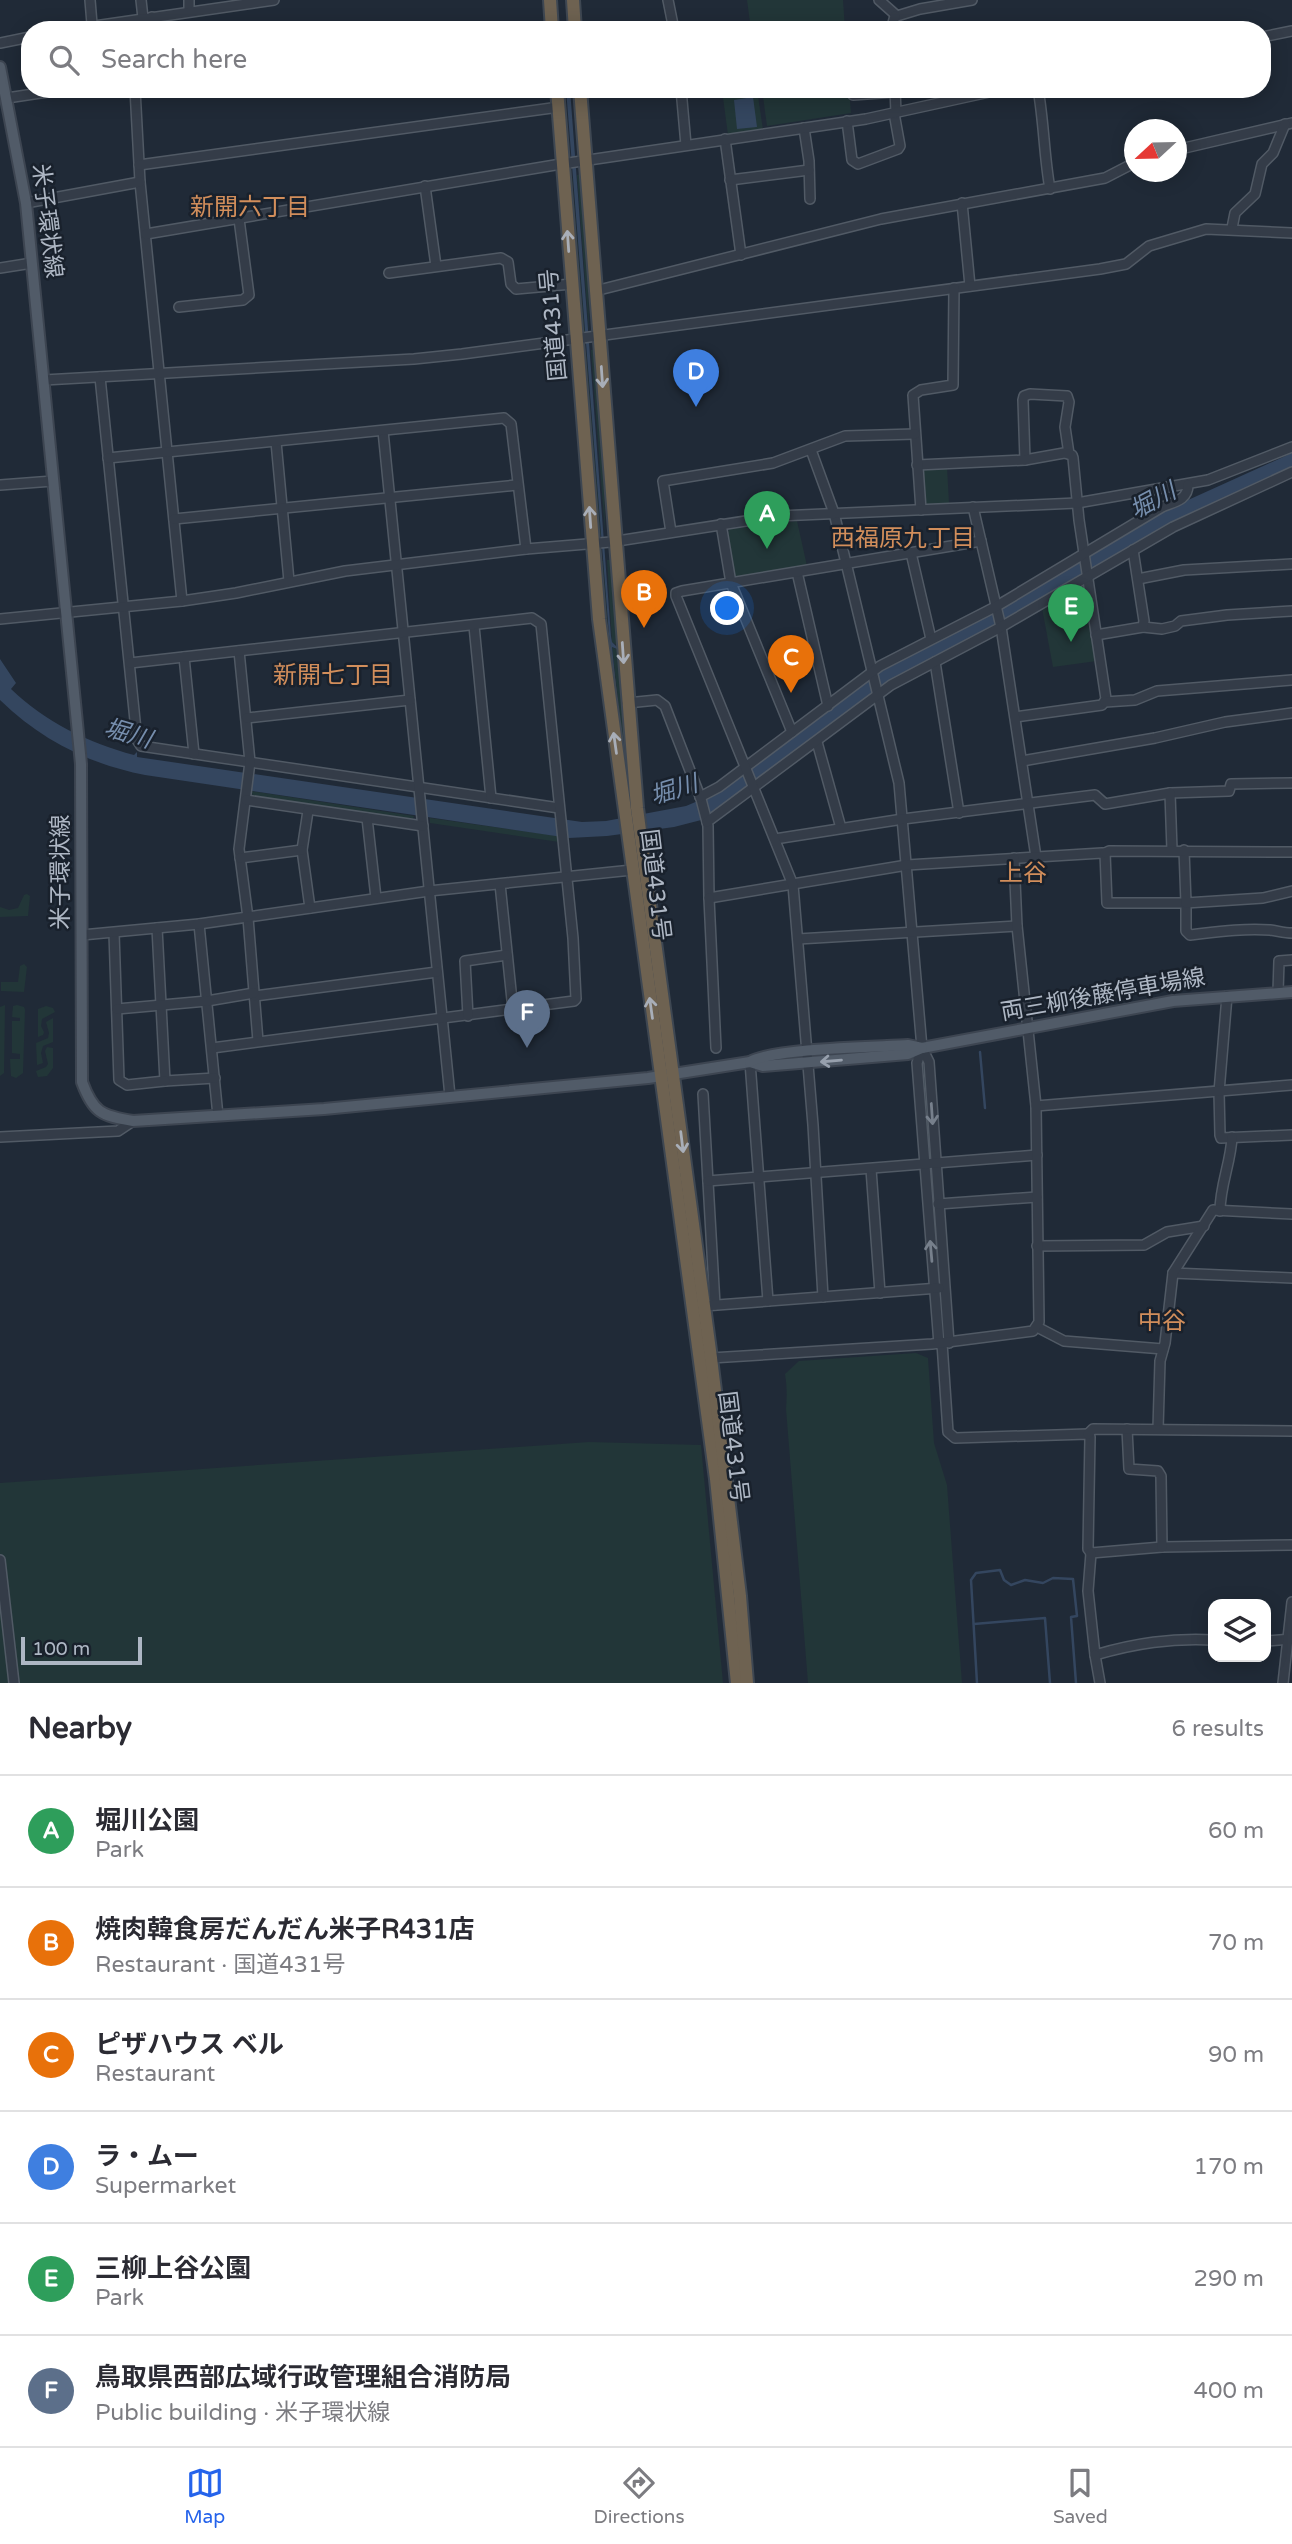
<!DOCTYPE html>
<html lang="en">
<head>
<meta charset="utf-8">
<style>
  :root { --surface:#fff; --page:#f2f2f3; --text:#2b2b33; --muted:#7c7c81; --line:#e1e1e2; --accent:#2563eb }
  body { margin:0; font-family:"Varela Round","Noto Sans JP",sans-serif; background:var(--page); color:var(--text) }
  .controls { position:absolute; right:21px; bottom:21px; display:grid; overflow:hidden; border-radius:14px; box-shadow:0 4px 18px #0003 }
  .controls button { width:63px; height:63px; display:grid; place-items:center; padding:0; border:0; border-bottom:2px solid var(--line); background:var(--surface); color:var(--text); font:35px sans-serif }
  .compass { position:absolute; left:1124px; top:119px; width:63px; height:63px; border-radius:50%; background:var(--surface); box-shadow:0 4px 18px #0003; rotate:248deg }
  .scale { position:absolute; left:21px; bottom:18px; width:121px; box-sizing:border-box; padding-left:7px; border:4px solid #aeb7c4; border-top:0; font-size:19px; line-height:24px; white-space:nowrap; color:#aeb7c4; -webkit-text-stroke:5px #19212c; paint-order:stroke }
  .you { position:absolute; left:728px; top:609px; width:24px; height:24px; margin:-18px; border:5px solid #fff; border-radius:50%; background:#1a73e8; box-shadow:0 0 0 10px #1a73e833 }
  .badge { display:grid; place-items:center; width:46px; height:46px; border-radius:50%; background:var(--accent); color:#fff; font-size:23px; font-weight:700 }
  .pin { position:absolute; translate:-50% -58px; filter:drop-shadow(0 2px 4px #0008) }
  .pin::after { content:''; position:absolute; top:37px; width:24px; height:21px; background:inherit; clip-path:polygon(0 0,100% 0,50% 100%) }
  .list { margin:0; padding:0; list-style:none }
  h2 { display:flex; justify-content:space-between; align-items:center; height:91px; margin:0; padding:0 28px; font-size:30px }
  h2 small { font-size:23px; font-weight:400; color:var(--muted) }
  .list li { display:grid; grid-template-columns:46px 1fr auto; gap:21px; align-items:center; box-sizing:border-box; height:112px; padding:0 28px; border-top:2px solid var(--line) }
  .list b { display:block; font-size:26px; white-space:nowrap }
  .list p { margin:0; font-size:23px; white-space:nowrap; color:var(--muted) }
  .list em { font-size:23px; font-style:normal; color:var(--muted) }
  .icon { flex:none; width:38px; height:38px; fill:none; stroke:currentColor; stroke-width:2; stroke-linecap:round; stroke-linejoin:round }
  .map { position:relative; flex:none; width:1292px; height:1683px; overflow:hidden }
  .search { position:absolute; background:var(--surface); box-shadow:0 4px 18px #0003; left:21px; right:21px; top:21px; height:77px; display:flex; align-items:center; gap:18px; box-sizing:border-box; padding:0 24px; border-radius:28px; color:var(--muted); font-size:26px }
  .sheet { height:763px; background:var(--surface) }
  nav { display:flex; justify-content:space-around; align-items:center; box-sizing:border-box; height:98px; border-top:2px solid var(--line); background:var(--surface); font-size:19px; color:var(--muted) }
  nav a { display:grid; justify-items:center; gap:4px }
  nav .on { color:var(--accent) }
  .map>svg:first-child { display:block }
</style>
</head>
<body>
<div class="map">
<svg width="1292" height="1683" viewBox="0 0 1292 1683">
  <rect width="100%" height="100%" fill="#202a37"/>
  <g fill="#223638">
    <path d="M 747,0 L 843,0 L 845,30 L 751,30 Z"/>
    <path d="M 757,89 L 763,130 L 728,135 L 722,90 Z"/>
    <path d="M 762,89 L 849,89 L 851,113 L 767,126 Z"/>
    <path d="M 581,174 L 588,261 L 589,332 L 577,175 Z"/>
    <path d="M 571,176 L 572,176 L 585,333 L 580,330 L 573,248 L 574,211 Z"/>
    <path d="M 586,350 L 601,535 L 598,534 L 587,424 Z"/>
    <path d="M 591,350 L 595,350 L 604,460 L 605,532 Z"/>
    <path d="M 947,467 L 949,503 L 928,504 L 924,501 L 921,471 L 924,468 Z"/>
    <path d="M 797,521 L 807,566 L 738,577 L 734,574 L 728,532 L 730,529 Z"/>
    <path d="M 607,560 L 611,560 L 618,646 L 612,642 Z"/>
    <path d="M 601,561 L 603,561 L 609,644 L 630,807 L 612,647 L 618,650 L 632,808 L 630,808 L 605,635 Z"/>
    <path d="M 1081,584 L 1085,586 L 1097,661 L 1053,667 L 1042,608 Z"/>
    <path d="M 251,791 L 414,816 L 412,821 L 254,798 Z"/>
    <path d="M 430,818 L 559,836 L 559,842 L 430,823 Z"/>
    <path d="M 27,894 L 30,896 L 28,916 L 0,917 L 0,907 L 9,910 L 18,908 L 24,895 Z"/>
    <path d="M 24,964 L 27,967 L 24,992 L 1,991 L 1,982 L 18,982 L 20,966 Z"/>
    <path d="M 5,1005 L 4,1073 L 0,1076 L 0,1007 Z"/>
    <path d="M 17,1005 L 24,1007 L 25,1010 L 23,1073 L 16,1078 L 11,1076 L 10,1059 L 20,1059 L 20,1054 L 12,1053 L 12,1021 L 20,1021 L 20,1018 L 12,1017 L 13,1006 Z"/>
    <path d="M 46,1006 L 53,1008 L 55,1012 L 42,1019 L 41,1026 L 44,1032 L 43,1035 L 38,1037 L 38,1009 Z"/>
    <path d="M 53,1018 L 53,1042 L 43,1046 L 41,1053 L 43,1063 L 37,1065 L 36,1043 L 48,1038 L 49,1033 L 46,1022 Z"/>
    <path d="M 47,1047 L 53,1048 L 53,1068 L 47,1076 L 38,1077 L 36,1071 L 46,1067 L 48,1064 L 45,1051 Z"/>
    <path d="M 923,1065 L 930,1148 L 929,1152 L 921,1066 Z"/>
    <path d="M 932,1176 L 940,1275 L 939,1276 L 930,1177 Z"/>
    <path d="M 916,1353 L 928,1358 L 934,1443 L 947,1485 L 962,1683 L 808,1683 L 786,1409 C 787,1396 787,1386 785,1374 L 799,1361 Z"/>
    <path d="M 589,1442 L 701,1445 L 723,1683 L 17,1683 L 0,1571 L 0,1483 Z"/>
    <path d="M 0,1592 L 12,1683 L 0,1683 Z"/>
  </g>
  <g fill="#34465f">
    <path d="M 566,89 L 570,89 L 611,636 L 612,642 L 617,647 L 617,649 L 612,647 L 623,755 L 609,635 Z"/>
    <path d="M 753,97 L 757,127 L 737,129 L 734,100 Z"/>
    <path d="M 1292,453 L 1292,467 L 1170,524 L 992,629 L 886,682 L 885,687 L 709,818 L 674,827 L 607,836 L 569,838 L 145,775 C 89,764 41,740 0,700 L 0,659 L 16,683 L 11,689 C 45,722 89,743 134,755 L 137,752 L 137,757 L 582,822 L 606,821 L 686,806 L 705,798 L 776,750 L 881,668 L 1166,510 Z"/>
  </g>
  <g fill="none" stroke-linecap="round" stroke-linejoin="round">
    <g stroke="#34465f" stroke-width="2.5">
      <path d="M 980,1052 L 985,1108"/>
      <path d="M 974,1624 L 1045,1618 L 1050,1683"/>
      <path d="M 977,1683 L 971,1580 L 976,1573 L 1000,1570 L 1004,1580 L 1011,1585 L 1025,1580 L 1043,1583 L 1053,1578 L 1073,1579 L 1077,1616 L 1071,1617 L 1076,1683"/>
    </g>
    <defs>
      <g id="minor">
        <path d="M 90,0 L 92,24"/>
        <path d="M 141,0 L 143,18"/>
        <path d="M 189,0 L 189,11"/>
        <path d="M 668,0 L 674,30"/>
        <path d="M 879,0 L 897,16 L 920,9 L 972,0"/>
        <path d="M 152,17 L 154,30"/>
        <path d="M 67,30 L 274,0"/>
        <path d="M 891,30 L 895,16"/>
        <path d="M 1110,30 L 1115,30"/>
        <path d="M 1262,37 L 1292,31"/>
        <path d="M 0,43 L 30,37"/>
        <path d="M 135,89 L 140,182 L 182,601"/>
        <path d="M 681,89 L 686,145"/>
        <path d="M 895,89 L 896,113"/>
        <path d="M 1038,89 C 1044,122 1044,156 1050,189"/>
        <path d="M 853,95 L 895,92"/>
        <path d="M 7,98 L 67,89"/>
        <path d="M 847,121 L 852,160 L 858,164 L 898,149 L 900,146 L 894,113"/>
        <path d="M 804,128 L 809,161 L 810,199"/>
        <path d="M 725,139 L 741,255"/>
        <path d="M 1176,150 L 1292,123"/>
        <path d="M 139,165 L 559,107"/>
        <path d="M 730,180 L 809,170"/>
        <path d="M 425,186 L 436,266"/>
        <path d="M 26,203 L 140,182"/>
        <path d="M 962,203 L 970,286"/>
        <path d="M 1232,228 L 1235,213 L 1255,194 L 1262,164 L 1273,153 L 1285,124"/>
        <path d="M 146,234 L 555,165 L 866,119 L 1003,89"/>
        <path d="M 0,268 L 32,263"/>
        <path d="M 389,273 L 501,258 L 508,262 L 511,284 L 516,289 L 572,284"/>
        <path d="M 595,291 L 881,219 L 1105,178 L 1134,163"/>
        <path d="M 179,307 L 243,300 L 249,295 L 239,219"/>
        <path d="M 100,377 L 137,740 L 141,746 L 559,808"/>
        <path d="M 44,380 L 414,359 L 462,354 L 1100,269 L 1126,264 L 1149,246 L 1206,229 L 1292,233"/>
        <path d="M 383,431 L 450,1096"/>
        <path d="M 276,442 L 289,581"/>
        <path d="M 811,450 L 834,513 L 899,783 L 922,1048 L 929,1062 L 949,1343"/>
        <path d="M 108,458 L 504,418 L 511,424 L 526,549"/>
        <path d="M 1025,460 L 1023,400 L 1024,396 L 1030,394 L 1067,396 L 1069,402 L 1065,427 L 1069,454"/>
        <path d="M 917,465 L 1025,460 L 1064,453 L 1072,455 L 1073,458 L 1079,520 L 1106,699 L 1102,705 L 1015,717"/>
        <path d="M 0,485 L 53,481"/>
        <path d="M 973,507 L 1001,627 L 1036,857"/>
        <path d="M 921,510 L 913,395 L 921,390 L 953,385 L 954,288"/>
        <path d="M 174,519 L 517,485"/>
        <path d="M 721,524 L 731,583 L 792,732"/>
        <path d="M 671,532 L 663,481 L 773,463 L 845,436 L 915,434"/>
        <path d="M 911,553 L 931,639"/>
        <path d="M 797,572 L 828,706"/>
        <path d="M 1138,579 L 1184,570 L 1292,564"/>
        <path d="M 0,619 L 182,601 L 236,593 L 345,571 L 526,549 L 611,542 L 778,516 L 1077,503 L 1208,480 L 1292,447"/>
        <path d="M 474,626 L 491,798"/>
        <path d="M 1143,627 L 1162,629 L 1175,626 L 1181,621 L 1227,615 L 1292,611"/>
        <path d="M 1096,635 L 1143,627 L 1144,621 L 1133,550"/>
        <path d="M 239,651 L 250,762 L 239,849 L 248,918 L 258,1041"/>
        <path d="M 184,657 L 194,754"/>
        <path d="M 935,662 L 959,813"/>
        <path d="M 130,663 L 532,618 L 541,624 L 573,938 L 576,999 L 574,1001 L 212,1048"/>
        <path d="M 1105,702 L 1135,700 L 1157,691 L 1292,680"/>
        <path d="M 627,703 L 657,700 L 665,706 L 701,799 L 708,826 L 709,898 L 907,865 L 1102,853 L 1105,853 L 1107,903 L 1186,903 L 1186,931 L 1190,935 C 1216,932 1243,928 1270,930 C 1278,931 1284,933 1292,933"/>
        <path d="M 247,718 L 410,700"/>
        <path d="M 817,742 L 841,828"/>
        <path d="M 1022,761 L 1155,738 L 1225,722 L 1292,713"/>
        <path d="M 1170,793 L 1229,791 L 1231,784 L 1292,783"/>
        <path d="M 700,797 L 719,787 L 880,666 L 997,606 L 1162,507 C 1174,502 1188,500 1188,485"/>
        <path d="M 246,800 L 423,826"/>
        <path d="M 308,811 L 302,850 L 310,908"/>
        <path d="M 367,818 L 376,898"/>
        <path d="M 707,822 L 891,685 L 1001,627 L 1173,527 L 1292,472"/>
        <path d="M 775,839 L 903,819 L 1095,795 L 1105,804 L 1170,793 L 1172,850"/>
        <path d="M 1184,850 L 1186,903 L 1263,898 L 1292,891"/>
        <path d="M 1105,853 L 1109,851 L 1292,852"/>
        <path d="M 240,858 L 302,850"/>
        <path d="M 500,884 L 513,1010"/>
        <path d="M 709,898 L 716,1048"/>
        <path d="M 199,924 L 218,1116"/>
        <path d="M 157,928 L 165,1081 L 215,1078"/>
        <path d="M 114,933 L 119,1080 L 127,1085 L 165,1081"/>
        <path d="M 82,935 L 199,924 L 429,891 L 632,870"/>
        <path d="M 798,939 L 1017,926"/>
        <path d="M 1278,992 L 1279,961 L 1292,960"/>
        <path d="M 255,996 L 437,972"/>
        <path d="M 1227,996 L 1219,1092 L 1220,1135 L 1221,1138 L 1292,1135"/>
        <path d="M 117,1009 L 207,1001 L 254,993"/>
        <path d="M 468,1016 L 465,961 L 507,955"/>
        <path d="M 922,1048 L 917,1063 L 939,1344"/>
        <path d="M 750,1062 L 768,1301"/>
        <path d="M 703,1094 L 715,1305"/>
        <path d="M 1036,1106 L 1292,1085"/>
        <path d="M 0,1137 L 118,1131 L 133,1121"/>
        <path d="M 871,1169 L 880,1293"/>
        <path d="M 708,1181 L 1037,1155"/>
        <path d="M 938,1204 L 1037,1197"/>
        <path d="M 1220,1211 C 1220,1185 1231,1162 1232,1137"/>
        <path d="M 1037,1246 L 1144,1245 L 1167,1232 L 1204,1226"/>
        <path d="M 1173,1273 L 1292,1278"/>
        <path d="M 823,1297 L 813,1125 L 793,885 L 676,596 L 676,593 L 682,591 L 981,541"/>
        <path d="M 704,1306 L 939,1288"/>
        <path d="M 1037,1327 L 1064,1341 L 1163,1349"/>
        <path d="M 942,1343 L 948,1432 L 955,1438 L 1088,1434 L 1090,1437 L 1088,1549 L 1091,1553 L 1162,1547 L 1292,1545"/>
        <path d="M 711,1358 L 932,1344 L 1033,1331 L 1039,1322 L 1036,1106 L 1017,926 L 1014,858"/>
        <path d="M 1127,1429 L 1129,1469 L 1158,1471 L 1161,1476 L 1162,1547"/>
        <path d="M 1158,1429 L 1160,1361 L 1165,1343 L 1173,1273 L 1213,1210 L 1292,1214"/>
        <path d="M 1088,1434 L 1093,1429 L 1292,1431"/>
        <path d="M 1091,1553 L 1088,1591 L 1095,1655 C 1136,1643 1171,1638 1213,1640"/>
        <path d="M 0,1560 L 14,1683"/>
        <path d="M 1266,1641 L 1292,1639"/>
        <path d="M 1095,1655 L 1100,1683"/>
        <path d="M 1283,1683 L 1292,1602"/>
      </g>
      <g id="major">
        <path d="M 0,67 L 26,203 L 81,764 L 82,1082 C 93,1112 101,1116 133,1121 L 324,1109 L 648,1078 L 750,1062 L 763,1066 L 908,1054 L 922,1048 L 1173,1001 L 1292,992"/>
        <path d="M 750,1062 C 773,1048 876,1047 908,1045 L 922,1048"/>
      </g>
      <g id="highway">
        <path d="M 550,0 L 552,30"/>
        <path d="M 573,0 L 575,30"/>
        <path d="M 557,89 L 599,619 L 716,1479 L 737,1683"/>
        <path d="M 580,89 L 637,808 L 711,1358 L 740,1596 L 747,1683"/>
      </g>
    </defs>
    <use href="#minor" stroke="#515a65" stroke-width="12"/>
    <use href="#major" stroke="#3d4551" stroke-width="14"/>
    <use href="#highway" stroke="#3e4752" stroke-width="16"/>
    <use href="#minor" stroke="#343c48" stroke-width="9"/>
    <use href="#major" stroke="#515b68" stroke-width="10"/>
    <use href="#highway" stroke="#6e6251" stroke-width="12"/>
  </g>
  <defs><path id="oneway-shaft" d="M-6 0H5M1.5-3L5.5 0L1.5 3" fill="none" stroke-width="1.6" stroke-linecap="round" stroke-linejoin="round" transform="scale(1.75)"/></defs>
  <g stroke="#a8aeb8">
    <use href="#oneway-shaft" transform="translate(568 241) rotate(-94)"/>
    <use href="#oneway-shaft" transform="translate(602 377) rotate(86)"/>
    <use href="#oneway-shaft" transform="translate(590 517) rotate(-94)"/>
    <use href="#oneway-shaft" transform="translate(623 653) rotate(86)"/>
    <use href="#oneway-shaft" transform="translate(615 743) rotate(-98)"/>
    <use href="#oneway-shaft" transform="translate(651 1008) rotate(-98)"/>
    <use href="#oneway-shaft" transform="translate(682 1142) rotate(83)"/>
  </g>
  <use stroke="#97a0ad" href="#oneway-shaft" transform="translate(831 1061) rotate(175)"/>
  <g stroke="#77808c">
    <use href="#oneway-shaft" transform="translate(932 1114) rotate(86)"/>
    <use href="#oneway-shaft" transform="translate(931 1251) rotate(-95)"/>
  </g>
  <g text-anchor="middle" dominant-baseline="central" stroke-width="5" stroke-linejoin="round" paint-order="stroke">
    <g font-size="23" fill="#aeb7c4" stroke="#19212c">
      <text transform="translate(47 221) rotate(83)">米子環状線</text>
      <text transform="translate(554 325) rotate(-95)">国道431号</text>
      <text transform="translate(61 872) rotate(-90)">米子環状線</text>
      <text transform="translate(655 885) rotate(83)">国道431号</text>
      <text transform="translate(1103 995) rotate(-10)">両三柳後藤停車場線</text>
      <text transform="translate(733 1447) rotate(83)">国道431号</text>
    </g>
    <g font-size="24" fill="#d28e5b" stroke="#19212c">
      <text x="250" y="207">新開六丁目</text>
      <text x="903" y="538">西福原九丁目</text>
      <text x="333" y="675">新開七丁目</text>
      <text x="1023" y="873">上谷</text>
      <text x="1162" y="1321">中谷</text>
    </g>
    <g font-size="24" font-style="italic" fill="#768ead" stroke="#19212c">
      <text transform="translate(1153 501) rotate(-28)">堀川</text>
      <text transform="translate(128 734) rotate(16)">堀川</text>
      <text transform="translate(674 790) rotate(-17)">堀川</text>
    </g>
  </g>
</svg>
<div class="controls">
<button><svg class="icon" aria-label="layers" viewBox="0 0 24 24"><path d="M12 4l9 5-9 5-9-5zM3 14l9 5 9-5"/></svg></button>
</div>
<svg class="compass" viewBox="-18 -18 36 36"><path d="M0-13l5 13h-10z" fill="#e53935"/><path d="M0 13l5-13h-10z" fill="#7c7c81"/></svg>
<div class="scale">100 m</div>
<div class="you"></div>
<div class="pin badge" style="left:767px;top:549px;background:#2e9e5b">A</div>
<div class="pin badge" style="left:644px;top:628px;background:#e8710a">B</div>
<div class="pin badge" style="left:791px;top:693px;background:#e8710a">C</div>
<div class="pin badge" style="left:696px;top:407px;background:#3f7fe0">D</div>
<div class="pin badge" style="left:1071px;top:642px;background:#2e9e5b">E</div>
<div class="pin badge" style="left:527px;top:1048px;background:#5c6f8a">F</div>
<div class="search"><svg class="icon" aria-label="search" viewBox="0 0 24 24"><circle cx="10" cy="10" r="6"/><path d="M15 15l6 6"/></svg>Search here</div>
</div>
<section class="sheet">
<h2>Nearby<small>6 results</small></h2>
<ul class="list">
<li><span class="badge" style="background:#2e9e5b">A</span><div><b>堀川公園</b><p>Park</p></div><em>60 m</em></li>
<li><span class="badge" style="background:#e8710a">B</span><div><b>焼肉韓食房だんだん米子R431店</b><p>Restaurant · 国道431号</p></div><em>70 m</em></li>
<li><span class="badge" style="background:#e8710a">C</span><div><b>ピザハウス ベル</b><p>Restaurant</p></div><em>90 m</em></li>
<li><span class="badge" style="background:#3f7fe0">D</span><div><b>ラ・ムー</b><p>Supermarket</p></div><em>170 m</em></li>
<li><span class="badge" style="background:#2e9e5b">E</span><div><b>三柳上谷公園</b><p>Park</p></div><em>290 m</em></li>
<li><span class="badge" style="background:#5c6f8a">F</span><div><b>鳥取県西部広域行政管理組合消防局</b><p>Public building · 米子環状線</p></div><em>400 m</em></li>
</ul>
</section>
<nav>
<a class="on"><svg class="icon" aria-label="map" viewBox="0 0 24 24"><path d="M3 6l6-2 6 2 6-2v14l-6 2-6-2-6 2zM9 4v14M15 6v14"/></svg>Map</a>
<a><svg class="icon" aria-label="directions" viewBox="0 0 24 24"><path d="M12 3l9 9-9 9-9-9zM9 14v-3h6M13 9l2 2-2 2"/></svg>Directions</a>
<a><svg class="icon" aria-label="saved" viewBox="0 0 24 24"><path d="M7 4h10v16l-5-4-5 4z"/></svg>Saved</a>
</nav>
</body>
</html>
